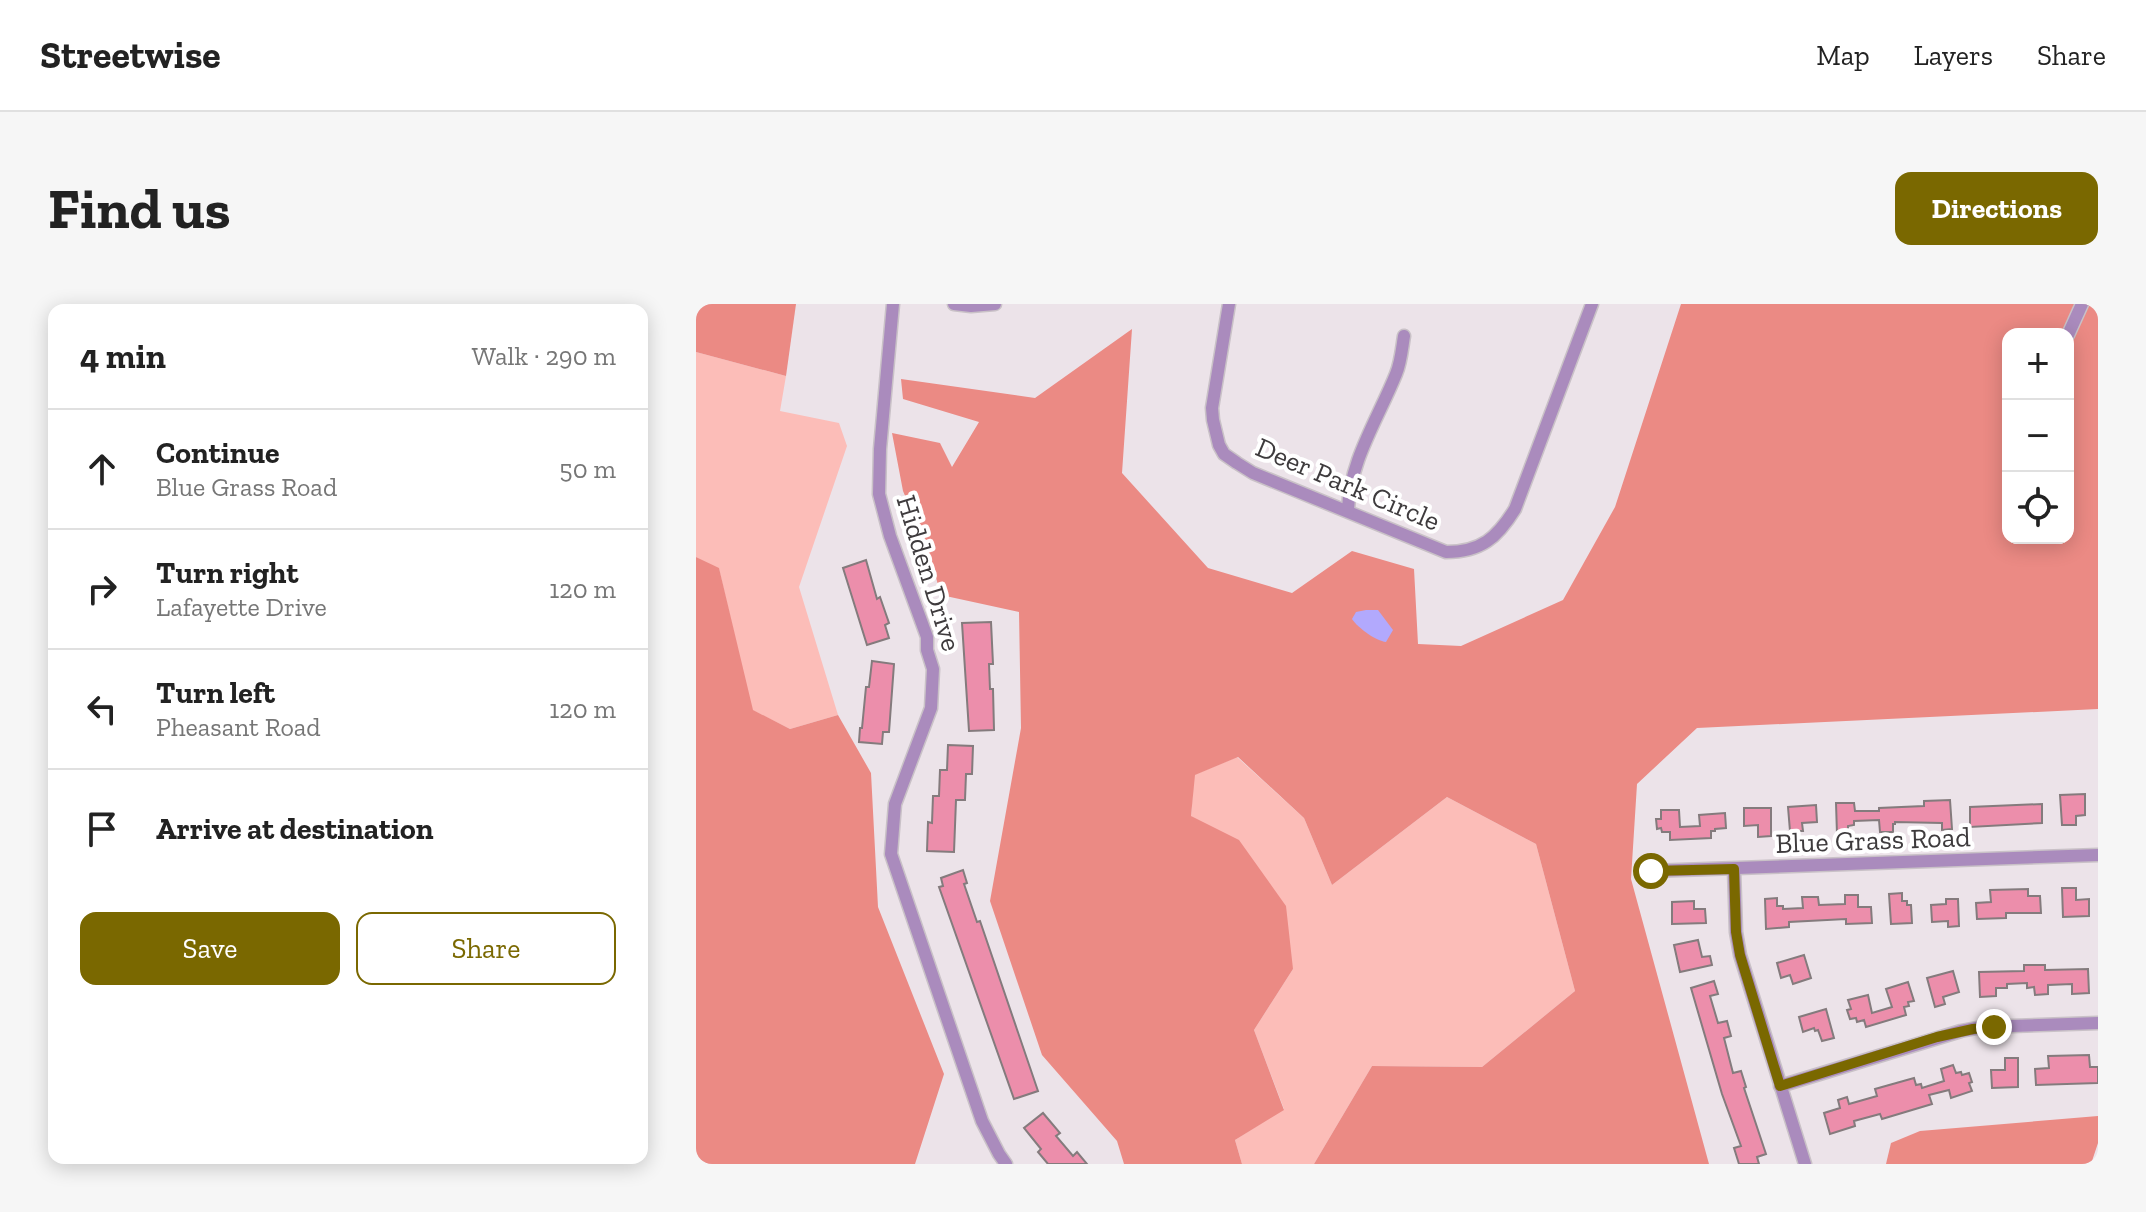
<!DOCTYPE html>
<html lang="en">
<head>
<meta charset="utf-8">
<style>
  :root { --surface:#fff; --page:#f6f6f6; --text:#222; --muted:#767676; --line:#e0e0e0; --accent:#7a6800 }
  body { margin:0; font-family:"Zilla Slab",serif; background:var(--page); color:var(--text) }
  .controls { position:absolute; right:24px; top:24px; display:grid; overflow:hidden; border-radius:16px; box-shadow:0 4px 20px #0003 }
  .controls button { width:72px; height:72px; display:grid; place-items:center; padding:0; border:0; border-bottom:2px solid var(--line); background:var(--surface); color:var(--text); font:40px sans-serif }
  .stop { position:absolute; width:24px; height:24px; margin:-18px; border:6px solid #7a6800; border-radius:50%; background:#fff }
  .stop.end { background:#7a6800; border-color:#fff; box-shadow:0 2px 8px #0008 }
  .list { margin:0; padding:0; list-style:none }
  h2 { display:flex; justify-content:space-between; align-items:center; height:104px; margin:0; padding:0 32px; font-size:34px }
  h2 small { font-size:26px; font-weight:400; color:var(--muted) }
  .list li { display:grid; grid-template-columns:52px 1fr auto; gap:24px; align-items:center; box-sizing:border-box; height:120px; padding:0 32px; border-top:2px solid var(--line) }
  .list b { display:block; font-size:30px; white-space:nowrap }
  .list p { margin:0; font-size:26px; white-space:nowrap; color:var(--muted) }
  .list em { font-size:26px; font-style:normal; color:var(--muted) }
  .actions { display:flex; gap:16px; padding:24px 32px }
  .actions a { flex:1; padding:18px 0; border:2px solid var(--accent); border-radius:16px; text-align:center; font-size:28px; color:var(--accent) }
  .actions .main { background:var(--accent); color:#fff }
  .icon { flex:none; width:44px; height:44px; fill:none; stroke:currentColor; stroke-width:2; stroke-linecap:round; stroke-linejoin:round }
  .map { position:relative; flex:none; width:1402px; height:860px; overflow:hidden; border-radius:16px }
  header { display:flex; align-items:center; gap:48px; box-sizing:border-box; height:112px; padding:0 40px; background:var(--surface); border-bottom:2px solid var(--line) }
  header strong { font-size:38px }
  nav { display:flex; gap:44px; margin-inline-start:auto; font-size:28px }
  .intro { display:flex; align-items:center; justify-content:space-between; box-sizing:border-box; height:192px; padding:0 48px }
  h1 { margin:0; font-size:56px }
  .button { padding:20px 36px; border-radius:16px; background:var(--accent); color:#fff; font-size:28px; font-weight:700 }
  main { display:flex; gap:48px; padding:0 48px }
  aside { flex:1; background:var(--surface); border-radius:16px; box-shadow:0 4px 20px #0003 }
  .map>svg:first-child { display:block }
</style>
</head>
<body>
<header>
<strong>Streetwise</strong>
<nav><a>Map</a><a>Layers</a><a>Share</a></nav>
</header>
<div class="intro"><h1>Find us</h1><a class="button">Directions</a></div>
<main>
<aside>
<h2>4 min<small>Walk · 290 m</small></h2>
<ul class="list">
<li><svg class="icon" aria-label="ahead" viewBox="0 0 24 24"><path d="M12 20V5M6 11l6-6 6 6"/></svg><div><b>Continue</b><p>Blue Grass Road</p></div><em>50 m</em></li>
<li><svg class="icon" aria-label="right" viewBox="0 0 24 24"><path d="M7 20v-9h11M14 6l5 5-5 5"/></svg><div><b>Turn right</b><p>Lafayette Drive</p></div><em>120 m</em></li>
<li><svg class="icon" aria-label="left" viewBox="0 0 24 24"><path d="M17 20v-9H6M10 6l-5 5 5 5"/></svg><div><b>Turn left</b><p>Pheasant Road</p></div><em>120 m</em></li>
<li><svg class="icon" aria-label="arrive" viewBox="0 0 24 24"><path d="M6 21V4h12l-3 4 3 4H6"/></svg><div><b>Arrive at destination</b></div></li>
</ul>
<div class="actions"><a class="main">Save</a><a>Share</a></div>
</aside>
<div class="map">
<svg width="1402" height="860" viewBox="0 0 1402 860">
  <rect width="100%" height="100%" fill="#ece3e9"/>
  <g fill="#fcbdb8">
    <path d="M 0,48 L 90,72 L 84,107 L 143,119 L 151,142 L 103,283 L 142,411 L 94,425 L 56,406 L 23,265 L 0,253 Z"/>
    <path d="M 541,453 L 608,514 L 636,581 L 751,493 L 840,540 L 879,687 L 786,763 L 676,762 L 618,860 L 546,860 L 539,836 L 588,805 L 558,726 L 597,665 L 495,512 L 498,471 Z"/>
  </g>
  <g fill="#eb8a84" fill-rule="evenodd">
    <path d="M 0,0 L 100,0 L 90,72 L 0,48 Z"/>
    <path d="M 985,0 L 1402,0 L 1402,405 L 1001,424 L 941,480 L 935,575 L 1013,860 L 618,860 L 676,762 L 786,763 L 879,687 L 840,540 L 751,493 L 636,581 L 608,514 L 542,453 L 499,471 L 495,512 L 543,536 L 590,602 L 597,665 L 558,726 L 588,806 L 539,836 L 546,860 L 428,860 L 421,837 L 346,751 L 294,597 L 325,424 L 323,308 L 245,291 L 232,246 L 207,187 L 196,129 L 244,139 L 256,163 L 283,118 L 207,95 L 205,75 L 339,94 L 436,25 L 426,169 L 512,264 L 596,289 L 656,247 L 718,265 L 722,340 L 765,342 L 867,296 L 919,203 ZM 1312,30 L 1372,30 L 1372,234 L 1312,234 Z"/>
    <path d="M 0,253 L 23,264 L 57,406 L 94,425 L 142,411 L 175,469 L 182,603 L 248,770 L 219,860 L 0,860 Z"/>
    <path d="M 1402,812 L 1402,839 L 1395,860 L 1190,860 L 1195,839 L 1224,827 Z"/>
  </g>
  <path fill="#b2a9fd" d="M 670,306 L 682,306 L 697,326 L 690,338 C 680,337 662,324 656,315 L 660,308 Z"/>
  <g fill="#ec8eab" stroke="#847b7d" stroke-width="2">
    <path d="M 170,256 L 181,295 L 184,293 L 193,319 L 189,321 L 193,334 L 171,341 L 147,264 Z"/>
    <path d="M 295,318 L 297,360 L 293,360 L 294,385 L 297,385 L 298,426 L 273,427 L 266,319 Z"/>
    <path d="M 176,357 L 198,360 L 193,428 L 187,428 L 186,440 L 163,438 L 164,424 L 166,424 L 170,383 L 173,383 Z"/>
    <path d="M 252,441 L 277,442 L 276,470 L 270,470 L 269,496 L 260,496 L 258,548 L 231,547 L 232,518 L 236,519 L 237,492 L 243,492 L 244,466 L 251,466 Z"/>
    <path d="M 1389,490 L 1389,511 L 1380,512 L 1380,521 L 1366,521 L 1364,491 Z"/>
    <path d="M 1254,496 L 1256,525 L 1246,526 L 1246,519 L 1199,518 L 1199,520 L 1197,520 L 1197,528 L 1184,528 L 1183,516 L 1158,517 L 1158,521 L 1152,522 L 1152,529 L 1141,530 L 1140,499 L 1158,499 L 1159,507 L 1183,507 L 1183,504 L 1228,502 L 1228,497 Z"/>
    <path d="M 1346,500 L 1346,519 L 1274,523 L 1274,503 Z"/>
    <path d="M 1120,501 L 1121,518 L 1106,519 L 1107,527 L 1094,527 L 1092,503 Z"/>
    <path d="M 1048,504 L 1075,504 L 1075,532 L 1062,533 L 1062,521 L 1048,522 Z"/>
    <path d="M 965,506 L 983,506 L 984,523 L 1004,522 L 1003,511 L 1029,509 L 1030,524 L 1019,525 L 1019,527 L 1015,527 L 1015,534 L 974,536 L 974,528 L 966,528 L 965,524 L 961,525 L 960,515 L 965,515 Z"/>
    <path d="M 267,566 L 271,579 L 268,580 L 281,618 L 284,617 L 342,787 L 318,795 L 243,583 L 247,582 L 245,574 Z"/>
    <path d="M 1366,584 L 1380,584 L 1380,596 L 1393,595 L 1393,612 L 1367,613 Z"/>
    <path d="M 1332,585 L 1332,592 L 1344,592 L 1345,609 L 1310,609 L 1310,614 L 1281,615 L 1280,599 L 1295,598 L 1294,586 Z"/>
    <path d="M 1206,589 L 1206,597 L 1211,597 L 1211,601 L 1215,601 L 1216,619 L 1195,620 L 1193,590 Z"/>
    <path d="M 1149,591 L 1162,591 L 1162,603 L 1175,603 L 1176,619 L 1150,620 L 1150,615 L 1093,618 L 1093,623 L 1070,625 L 1069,595 L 1081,594 L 1081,602 L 1087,602 L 1087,605 L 1107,604 L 1106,593 L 1122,593 L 1123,601 L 1149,600 Z"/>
    <path d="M 1250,595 L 1262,595 L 1263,622 L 1252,623 L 1252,617 L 1236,618 L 1235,601 L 1250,600 Z"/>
    <path d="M 998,597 L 998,605 L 1009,605 L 1010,619 L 976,620 L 976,598 Z"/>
    <path d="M 1002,636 L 1006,653 L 1014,652 L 1016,661 L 984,668 L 978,641 Z"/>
    <path d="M 1108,651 L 1115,674 L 1097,680 L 1094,671 L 1085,674 L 1081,659 Z"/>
    <path d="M 1328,661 L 1349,661 L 1349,666 L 1392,665 L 1393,689 L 1376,690 L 1376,680 L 1352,681 L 1352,690 L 1339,691 L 1338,683 L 1331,684 L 1331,679 L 1311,680 L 1311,684 L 1300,684 L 1300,692 L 1284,693 L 1283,668 L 1328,667 Z"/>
    <path d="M 1257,667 L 1263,688 L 1247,693 L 1249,700 L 1239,703 L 1231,674 Z"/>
    <path d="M 1018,677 L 1022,690 L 1014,692 L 1022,719 L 1031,717 L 1035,732 L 1028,734 L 1037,769 L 1045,767 L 1050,783 L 1048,784 L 1070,850 L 1061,853 L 1063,860 L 1043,860 L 1038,844 L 1045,842 L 1026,790 L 995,684 Z"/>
    <path d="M 1212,678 L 1218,697 L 1212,698 L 1213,702 L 1208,703 L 1210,711 L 1170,723 L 1168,716 L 1161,718 L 1160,714 L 1154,715 L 1151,706 L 1155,705 L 1152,696 L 1172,691 L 1176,709 L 1196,703 L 1190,685 Z"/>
    <path d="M 1130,705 L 1138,734 L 1126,737 L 1122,726 L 1119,727 L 1118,724 L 1107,728 L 1103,713 Z"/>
    <path d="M 1393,751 L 1394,763 L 1402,763 L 1402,779 L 1340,781 L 1339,765 L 1353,764 L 1352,752 Z"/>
    <path d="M 1309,754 L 1322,754 L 1322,783 L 1296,784 L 1295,766 L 1309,766 Z"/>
    <path d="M 1257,761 L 1260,769 L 1265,768 L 1266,771 L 1273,769 L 1276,778 L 1273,779 L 1276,787 L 1255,794 L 1253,786 L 1233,791 L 1236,800 L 1186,815 L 1184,810 L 1158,817 L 1159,822 L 1134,830 L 1128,809 L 1144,804 L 1142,796 L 1151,793 L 1153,800 L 1181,792 L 1179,785 L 1218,774 L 1220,781 L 1225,780 L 1226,784 L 1248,777 L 1245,765 Z"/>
    <path d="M 347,809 L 364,829 L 360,832 L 377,852 L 381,848 L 391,860 L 352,860 L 342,848 L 345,845 L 328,824 Z"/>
  </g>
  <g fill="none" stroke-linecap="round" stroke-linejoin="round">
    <defs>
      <g id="minor">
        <path d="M 197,0 L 184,145 L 183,190 L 194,232 L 231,333 L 231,346 L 237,365 L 235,404 L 199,500 L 195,550 L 286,817 L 303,850 L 310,860"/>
        <path d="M 258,0 L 275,2 L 299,0"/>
        <path d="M 533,0 L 516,104 L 517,116 L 523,141 L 528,150 L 541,159 L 557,169 L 750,248 C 785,248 801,234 819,205 L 896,0"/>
        <path d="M 1372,31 L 1386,0"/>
        <path d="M 652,207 C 653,158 682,115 700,70 C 705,58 706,44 708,32"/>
        <path d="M 1038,565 L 1040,628 L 1044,651 L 1109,860"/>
        <path d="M 955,567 L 1402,551"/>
        <path d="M 1084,782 L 1265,727 L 1286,723 L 1402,719"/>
      </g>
    </defs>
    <use href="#minor" stroke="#c9c1c7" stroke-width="15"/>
    <use href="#minor" stroke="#aa8bbd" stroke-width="12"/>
  </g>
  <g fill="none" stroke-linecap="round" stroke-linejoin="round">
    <path stroke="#7a6800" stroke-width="10" d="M 955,567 L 1038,565 L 1040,628 L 1044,651 L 1084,782 L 1241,733 L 1277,725 L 1298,723"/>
  </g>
  <g text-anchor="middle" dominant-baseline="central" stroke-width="8" stroke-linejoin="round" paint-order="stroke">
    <g font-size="28" fill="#3e3b3d" stroke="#fff">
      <text transform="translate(652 180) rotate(23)">Deer Park Circle</text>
      <text transform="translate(233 269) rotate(73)">Hidden Drive</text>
      <text transform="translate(1177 536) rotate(-2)">Blue Grass Road</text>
    </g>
  </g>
</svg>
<div class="controls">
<button>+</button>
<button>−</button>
<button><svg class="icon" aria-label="locate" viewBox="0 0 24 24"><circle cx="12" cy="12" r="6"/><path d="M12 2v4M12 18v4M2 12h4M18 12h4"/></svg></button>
</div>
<div class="stop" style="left:955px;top:567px"></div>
<div class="stop end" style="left:1298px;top:723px"></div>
</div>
</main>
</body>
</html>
